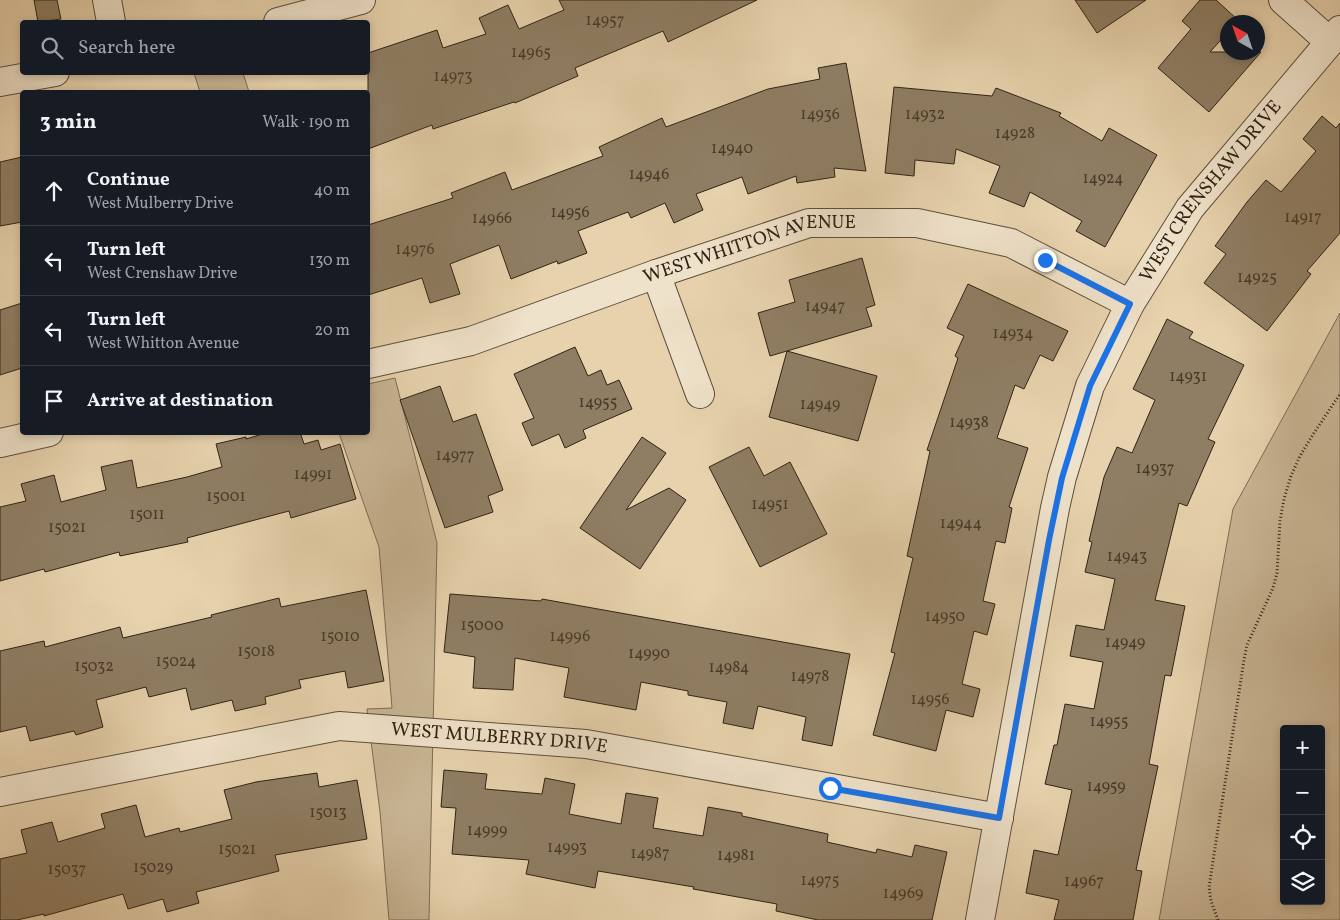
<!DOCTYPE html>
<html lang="en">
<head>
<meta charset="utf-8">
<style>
  :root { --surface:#171b24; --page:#20242c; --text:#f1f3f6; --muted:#9ea1a6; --line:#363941 }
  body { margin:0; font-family:Vollkorn,serif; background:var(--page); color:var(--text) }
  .controls { position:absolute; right:15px; bottom:15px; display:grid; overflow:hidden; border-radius:5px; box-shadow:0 2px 8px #0003 }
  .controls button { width:45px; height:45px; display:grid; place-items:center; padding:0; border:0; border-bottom:1px solid var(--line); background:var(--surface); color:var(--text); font:25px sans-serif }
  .compass { position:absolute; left:1220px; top:15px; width:45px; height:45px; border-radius:50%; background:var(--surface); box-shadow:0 2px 8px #0003; rotate:320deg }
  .stop { position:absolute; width:15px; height:15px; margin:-11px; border:4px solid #1a73e8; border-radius:50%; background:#fff }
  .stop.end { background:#1a73e8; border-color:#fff; box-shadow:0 1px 5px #0008 }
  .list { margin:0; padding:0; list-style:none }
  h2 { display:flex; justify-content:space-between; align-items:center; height:65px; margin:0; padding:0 20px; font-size:21px }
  h2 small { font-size:16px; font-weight:400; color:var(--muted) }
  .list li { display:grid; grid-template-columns:32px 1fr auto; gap:15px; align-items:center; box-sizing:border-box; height:70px; padding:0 20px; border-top:1px solid var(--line) }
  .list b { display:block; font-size:19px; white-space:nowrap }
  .list p { margin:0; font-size:16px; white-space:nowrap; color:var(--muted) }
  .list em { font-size:16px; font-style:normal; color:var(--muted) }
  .icon { flex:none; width:28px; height:28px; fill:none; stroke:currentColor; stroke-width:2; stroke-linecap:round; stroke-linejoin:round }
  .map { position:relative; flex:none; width:1340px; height:920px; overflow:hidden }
  .search { position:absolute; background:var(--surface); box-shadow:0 2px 8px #0003; left:20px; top:20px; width:350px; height:55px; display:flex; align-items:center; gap:12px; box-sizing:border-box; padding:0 18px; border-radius:5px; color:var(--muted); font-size:19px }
  .panel { position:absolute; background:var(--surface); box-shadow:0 2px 8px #0003; left:20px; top:90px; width:350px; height:345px; border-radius:5px }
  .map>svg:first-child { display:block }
</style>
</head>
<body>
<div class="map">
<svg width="1340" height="920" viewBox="0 0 1340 920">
  <rect width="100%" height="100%" fill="#e7d2ad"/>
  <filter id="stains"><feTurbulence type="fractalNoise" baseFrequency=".004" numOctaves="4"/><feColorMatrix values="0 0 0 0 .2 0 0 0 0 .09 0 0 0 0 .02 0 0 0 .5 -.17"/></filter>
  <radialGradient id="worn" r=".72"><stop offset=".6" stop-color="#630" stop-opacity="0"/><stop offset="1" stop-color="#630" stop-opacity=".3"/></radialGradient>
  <g fill="#c8b493" stroke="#7c6c54" fill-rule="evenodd">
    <path d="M 194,73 L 243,73 L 249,92 L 200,92 Z"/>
    <path d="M 1340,313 L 1340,920 L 1159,920 L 1233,509 ZM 1284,729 L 1321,729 L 1321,901 L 1284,901 Z"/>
    <path d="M 395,378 L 437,543 L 429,920 L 389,920 L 380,812 L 367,709 L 392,708 L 379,547 L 339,433 L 368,432 L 368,384 Z"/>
  </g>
  <g fill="#8f7e64" stroke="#302315">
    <path d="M 34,0 L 57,0 L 61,19 L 38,22 Z"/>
    <path d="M 559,0 L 757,0 L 668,42 L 663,31 L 575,68 L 578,76 L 515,103 L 514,102 L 433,129 L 432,125 L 368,149 L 368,53 L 437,30 L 443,48 L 486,34 L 479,18 L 508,5 L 519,29 L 564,10 Z"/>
    <path d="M 1075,0 L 1146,0 L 1097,33 Z"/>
    <path d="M 1200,0 L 1216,0 L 1238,20 L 1236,22 L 1228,22 L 1228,32 L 1210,52 L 1261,52 L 1209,112 L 1158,68 L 1191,29 L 1182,21 Z"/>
    <path d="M 846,63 L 866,171 L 834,168 L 835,177 L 797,183 L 796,176 L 748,194 L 742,177 L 696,194 L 703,210 L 674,223 L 665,203 L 631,218 L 628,212 L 578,231 L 587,253 L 558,264 L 557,261 L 511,279 L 499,245 L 450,264 L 460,294 L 430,303 L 422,278 L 368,295 L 368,225 L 453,198 L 451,193 L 505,172 L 512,190 L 603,156 L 599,147 L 662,118 L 666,127 L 768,89 L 820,79 L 818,68 Z"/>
    <path d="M 894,87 L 992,96 L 996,88 L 1061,113 L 1059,116 L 1102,141 L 1109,128 L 1157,155 L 1105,247 L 1076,231 L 1082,221 L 1030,192 L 1024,207 L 989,193 L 1000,166 L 956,149 L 954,164 L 915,160 L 914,176 L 885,173 Z"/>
    <path d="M 1322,116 L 1336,128 L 1340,123 L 1340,233 L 1307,271 L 1311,274 L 1267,331 L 1204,283 L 1226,254 L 1215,246 L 1247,202 L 1266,180 L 1281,192 L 1316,151 L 1303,139 Z"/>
    <path d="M 22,157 L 22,222 L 0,226 L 0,162 Z"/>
    <path d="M 862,258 L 875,305 L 866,308 L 872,326 L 787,351 L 877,376 L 858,441 L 769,417 L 787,351 L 770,356 L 758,313 L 795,302 L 789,280 Z"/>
    <path d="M 968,284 L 1068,331 L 1053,361 L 1040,355 L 1024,389 L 1015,385 L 997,438 L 1028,448 L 1009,507 L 1012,508 L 1005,543 L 996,541 L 983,601 L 995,604 L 987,635 L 974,631 L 962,684 L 980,689 L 973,717 L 946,710 L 936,751 L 873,735 L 895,653 L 891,652 L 913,558 L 907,556 L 930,451 L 927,450 L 958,358 L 955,356 L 964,336 L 947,328 Z"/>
    <path d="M 22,303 L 22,368 L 0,375 L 0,310 Z"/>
    <path d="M 1167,319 L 1193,332 L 1189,338 L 1244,365 L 1208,439 L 1215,442 L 1187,506 L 1179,503 L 1155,600 L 1185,606 L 1171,676 L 1165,675 L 1149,764 L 1158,766 L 1136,870 L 1142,871 L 1133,920 L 1054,920 L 1059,900 L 1026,893 L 1034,850 L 1058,855 L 1072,790 L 1045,784 L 1054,745 L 1057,745 L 1065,704 L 1094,709 L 1103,662 L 1070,656 L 1076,625 L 1104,630 L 1115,579 L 1085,572 L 1092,542 L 1089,541 L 1104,477 L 1117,447 L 1132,453 L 1155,400 L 1133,389 Z"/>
    <path d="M 575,347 L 588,376 L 601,370 L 607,385 L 619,380 L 632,409 L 583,430 L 586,438 L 565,448 L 559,434 L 532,446 L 522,423 L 534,418 L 514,374 Z"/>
    <path d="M 440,386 L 453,422 L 476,414 L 503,490 L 488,496 L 493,512 L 445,528 L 400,400 Z"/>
    <path d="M 269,432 L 300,432 L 304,444 L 318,440 L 321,450 L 340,444 L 356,499 L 291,518 L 289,511 L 187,538 L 188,542 L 120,556 L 119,552 L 45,572 L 44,569 L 0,581 L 0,507 L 26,501 L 21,484 L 54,475 L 61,502 L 106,490 L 101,467 L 132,460 L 137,488 L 187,477 L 222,467 L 216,444 L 246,437 L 246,439 Z"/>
    <path d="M 642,437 L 666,453 L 626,510 L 669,488 L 686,500 L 640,569 L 580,528 Z"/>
    <path d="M 749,447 L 764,476 L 790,462 L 827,534 L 760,567 L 709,467 Z"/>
    <path d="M 366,590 L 384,681 L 348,688 L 345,671 L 299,680 L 301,688 L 265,697 L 266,704 L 235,711 L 232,700 L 191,710 L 186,688 L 149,697 L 146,687 L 96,700 L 103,727 L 76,735 L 74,731 L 30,741 L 26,726 L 0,732 L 0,651 L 44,641 L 45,647 L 120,627 L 123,638 L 212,617 L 211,615 L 279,598 L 281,607 Z"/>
    <path d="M 450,594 L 541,601 L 542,599 L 850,654 L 832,746 L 802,740 L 806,717 L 758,706 L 753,729 L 723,723 L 727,702 L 688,695 L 688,691 L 641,682 L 636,710 L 564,697 L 569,668 L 515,658 L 513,690 L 473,688 L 475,657 L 444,652 Z"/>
    <path d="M 444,770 L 487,774 L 485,789 L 542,794 L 545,778 L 575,784 L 569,814 L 621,824 L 626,793 L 658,798 L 653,828 L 703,836 L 708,807 L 742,813 L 742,816 L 828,834 L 827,842 L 876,853 L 877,849 L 912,857 L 915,845 L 947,852 L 932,920 L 818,920 L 776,911 L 777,904 L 693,889 L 694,887 L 598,871 L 595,888 L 526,874 L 529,860 L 452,854 L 456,808 L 441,807 Z"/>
    <path d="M 317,773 L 319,787 L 357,780 L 367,839 L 275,855 L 279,871 L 196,892 L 199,903 L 167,912 L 163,899 L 128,909 L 123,894 L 44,916 L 44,914 L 17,920 L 0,920 L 0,859 L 27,853 L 21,830 L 52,822 L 58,842 L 105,828 L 101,814 L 136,805 L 145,837 L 179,828 L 180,832 L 232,819 L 224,790 L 256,782 Z"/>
  </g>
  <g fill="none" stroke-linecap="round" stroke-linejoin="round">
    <defs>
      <g id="minor">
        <path d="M 107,0 L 111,22"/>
        <path d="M 1283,0 L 1330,42"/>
        <path d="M 656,274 L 700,394"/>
        <path id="s1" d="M 368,364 L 471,341 L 656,274 L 809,223 L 917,223 L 1011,243 L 1130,304"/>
        <path d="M 0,443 L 49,432"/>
        <path id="s2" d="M 0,792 L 339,726 L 586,744 L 999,818"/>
        <path id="s3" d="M 980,920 L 1055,508 L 1062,477 L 1090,386 L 1130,304 L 1190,208 L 1340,30"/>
      </g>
      <g id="tertiary">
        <path d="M 278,22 L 361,0"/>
        <path d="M 0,82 L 55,72"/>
      </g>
    </defs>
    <use href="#minor" stroke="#5e4f3b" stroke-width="30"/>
    <use href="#tertiary" stroke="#5e4f3b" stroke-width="30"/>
    <path stroke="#302315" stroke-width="3" stroke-dasharray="1 2.5" stroke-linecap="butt" d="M 1218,920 L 1211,901 L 1209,887 L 1244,660 L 1247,645 L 1273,588 L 1277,573 L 1280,521 L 1284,499 L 1291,476 L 1300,456 L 1314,433 L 1340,394"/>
    <use href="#minor" stroke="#efe2ca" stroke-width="28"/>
    <use href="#tertiary" stroke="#efe2ca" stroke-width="28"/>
  </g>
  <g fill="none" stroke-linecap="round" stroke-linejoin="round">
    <path stroke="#1a73e8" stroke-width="6" d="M 830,788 L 999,818 L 1049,540 L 1062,478 L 1090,386 L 1130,304 L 1045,260"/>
  </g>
  <g text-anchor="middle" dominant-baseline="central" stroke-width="5" stroke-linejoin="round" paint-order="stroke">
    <g font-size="16" fill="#483a29">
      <text x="605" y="21">14957</text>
      <text x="531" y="53">14965</text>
      <text x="453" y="77">14973</text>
      <text x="820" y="115">14936</text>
      <text x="925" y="115">14932</text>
      <text x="1015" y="134">14928</text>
      <text x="732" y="149">14940</text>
      <text x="649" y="175">14946</text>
      <text x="1103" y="179">14924</text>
      <text x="570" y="213">14956</text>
      <text x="1303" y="218">14917</text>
      <text x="492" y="219">14966</text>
      <text x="415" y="250">14976</text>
      <text x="1257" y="278">14925</text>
      <text x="825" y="307">14947</text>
      <text x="1013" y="334">14934</text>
      <text x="1188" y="377">14931</text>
      <text x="598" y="403">14955</text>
      <text x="820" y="405">14949</text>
      <text x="969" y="423">14938</text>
      <text x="455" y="456">14977</text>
      <text x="1155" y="469">14937</text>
      <text x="313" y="475">14991</text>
      <text x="226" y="497">15001</text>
      <text x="770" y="505">14951</text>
      <text x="147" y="515">15011</text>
      <text x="961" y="524">14944</text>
      <text x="67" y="528">15021</text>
      <text x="1127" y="557">14943</text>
      <text x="945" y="617">14950</text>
      <text x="482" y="626">15000</text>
      <text x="340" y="637">15010</text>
      <text x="570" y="637">14996</text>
      <text x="1125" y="643">14949</text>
      <text x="256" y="652">15018</text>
      <text x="649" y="654">14990</text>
      <text x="176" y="662">15024</text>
      <text x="94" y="667">15032</text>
      <text x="729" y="668">14984</text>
      <text x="810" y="677">14978</text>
      <text x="930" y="700">14956</text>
      <text x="1109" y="722">14955</text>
      <text x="1106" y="787">14959</text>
      <text x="328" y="813">15013</text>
      <text x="487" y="831">14999</text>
      <text x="567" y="848">14993</text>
      <text x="237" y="850">15021</text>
      <text x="650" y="854">14987</text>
      <text x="736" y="856">14981</text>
      <text x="153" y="868">15029</text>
      <text x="67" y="870">15037</text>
      <text x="820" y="881">14975</text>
      <text x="1084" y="882">14967</text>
      <text x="903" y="894">14969</text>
    </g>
    <g font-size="19" fill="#302315" stroke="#efe2ca">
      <text stroke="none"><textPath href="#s3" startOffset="776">WEST CRENSHAW DRIVE</textPath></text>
      <text stroke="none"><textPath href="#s1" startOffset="400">WEST WHITTON AVENUE</textPath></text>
      <text stroke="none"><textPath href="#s2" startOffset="506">WEST MULBERRY DRIVE</textPath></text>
    </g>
  </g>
  <rect width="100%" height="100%" filter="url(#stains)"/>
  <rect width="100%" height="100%" fill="url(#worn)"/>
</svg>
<div class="controls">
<button>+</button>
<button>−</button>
<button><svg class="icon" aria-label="locate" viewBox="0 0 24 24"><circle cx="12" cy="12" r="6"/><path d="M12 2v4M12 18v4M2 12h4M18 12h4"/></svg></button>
<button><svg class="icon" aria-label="layers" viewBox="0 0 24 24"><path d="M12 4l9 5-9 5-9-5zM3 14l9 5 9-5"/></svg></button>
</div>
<svg class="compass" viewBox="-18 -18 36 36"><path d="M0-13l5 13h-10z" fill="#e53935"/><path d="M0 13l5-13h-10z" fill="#9ea1a6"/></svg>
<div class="stop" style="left:830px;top:788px"></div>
<div class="stop end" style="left:1045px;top:260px"></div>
<div class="search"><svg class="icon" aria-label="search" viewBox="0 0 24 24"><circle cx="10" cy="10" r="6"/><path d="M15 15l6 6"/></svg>Search here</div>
<section class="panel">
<h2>3 min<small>Walk · 190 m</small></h2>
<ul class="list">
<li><svg class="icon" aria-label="ahead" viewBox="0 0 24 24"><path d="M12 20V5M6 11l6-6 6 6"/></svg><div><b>Continue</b><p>West Mulberry Drive</p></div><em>40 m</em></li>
<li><svg class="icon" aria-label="left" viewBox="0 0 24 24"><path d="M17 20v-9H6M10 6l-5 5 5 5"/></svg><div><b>Turn left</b><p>West Crenshaw Drive</p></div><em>130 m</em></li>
<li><svg class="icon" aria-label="left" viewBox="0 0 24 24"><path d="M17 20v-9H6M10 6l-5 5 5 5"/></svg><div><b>Turn left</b><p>West Whitton Avenue</p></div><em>20 m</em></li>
<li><svg class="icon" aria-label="arrive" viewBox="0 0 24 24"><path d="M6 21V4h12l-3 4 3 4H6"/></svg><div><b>Arrive at destination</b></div></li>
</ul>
</section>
</div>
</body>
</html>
